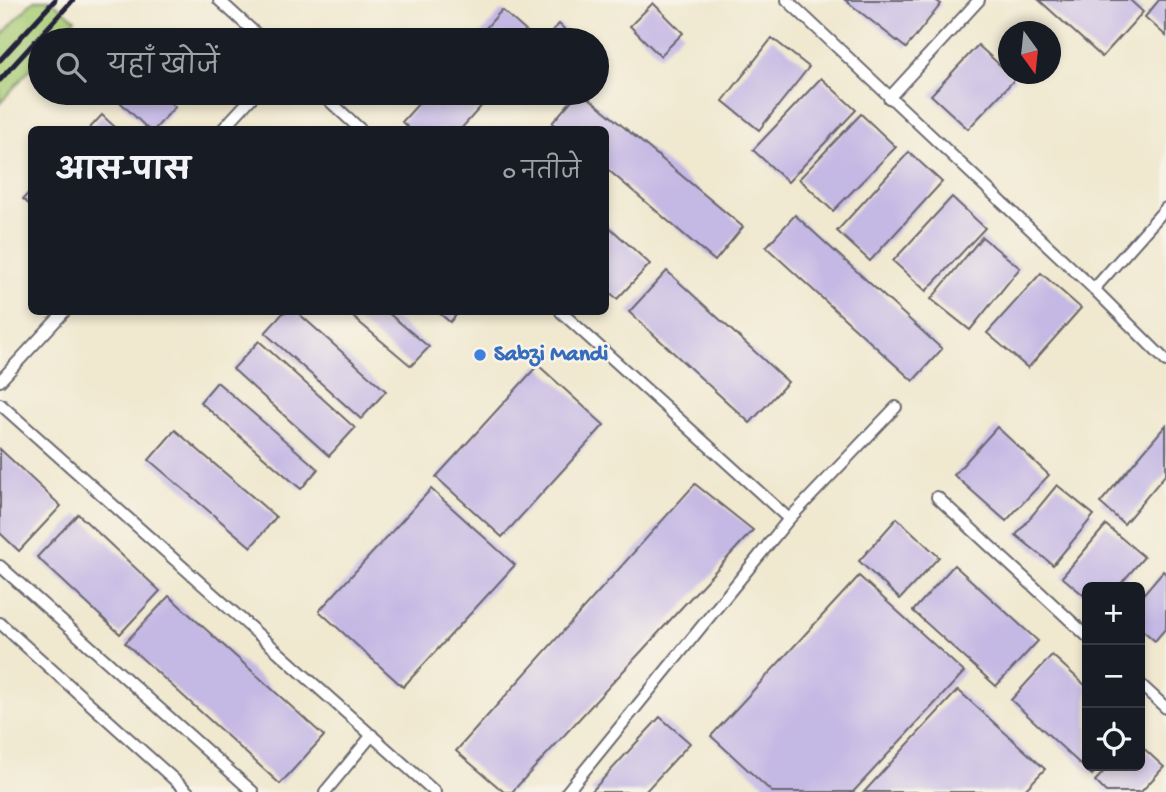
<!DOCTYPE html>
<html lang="hi">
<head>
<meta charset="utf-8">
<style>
  :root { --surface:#171b24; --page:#242831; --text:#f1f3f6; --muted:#9ea1a6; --line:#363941 }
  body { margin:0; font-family:"Gochi Hand","Playpen Sans Deva",sans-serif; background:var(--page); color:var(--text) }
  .controls { position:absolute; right:21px; bottom:21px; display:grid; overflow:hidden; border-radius:10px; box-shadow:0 4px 10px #0003 }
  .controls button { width:63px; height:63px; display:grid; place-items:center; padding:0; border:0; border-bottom:2px solid var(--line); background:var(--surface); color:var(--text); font:35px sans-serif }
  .compass { position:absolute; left:998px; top:21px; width:63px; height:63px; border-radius:50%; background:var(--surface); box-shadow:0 4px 10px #0003; rotate:165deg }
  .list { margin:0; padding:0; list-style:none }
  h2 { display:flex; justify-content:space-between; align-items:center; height:91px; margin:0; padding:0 28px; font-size:30px }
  h2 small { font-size:23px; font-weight:400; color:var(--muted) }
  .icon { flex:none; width:38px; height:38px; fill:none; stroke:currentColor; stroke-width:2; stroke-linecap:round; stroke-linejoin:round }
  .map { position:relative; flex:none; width:1166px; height:792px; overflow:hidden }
  .search { position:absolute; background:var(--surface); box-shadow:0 4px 10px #0003; left:28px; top:28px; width:581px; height:77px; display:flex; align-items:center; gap:18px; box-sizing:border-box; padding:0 24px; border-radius:38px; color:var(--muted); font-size:26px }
  .panel { position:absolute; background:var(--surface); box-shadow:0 4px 10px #0003; left:28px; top:126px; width:581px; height:189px; border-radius:10px }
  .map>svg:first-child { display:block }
</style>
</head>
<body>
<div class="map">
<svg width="1166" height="792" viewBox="0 0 1166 792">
  <rect width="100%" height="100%" fill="#f7f3e8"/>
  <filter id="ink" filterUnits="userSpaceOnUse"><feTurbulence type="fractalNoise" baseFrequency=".0143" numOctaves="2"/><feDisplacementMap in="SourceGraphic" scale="14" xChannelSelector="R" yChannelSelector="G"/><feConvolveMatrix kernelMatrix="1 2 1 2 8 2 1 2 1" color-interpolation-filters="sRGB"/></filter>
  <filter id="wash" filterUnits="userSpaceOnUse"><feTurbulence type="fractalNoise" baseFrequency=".00686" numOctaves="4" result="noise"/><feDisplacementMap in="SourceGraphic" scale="28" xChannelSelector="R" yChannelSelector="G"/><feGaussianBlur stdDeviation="1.57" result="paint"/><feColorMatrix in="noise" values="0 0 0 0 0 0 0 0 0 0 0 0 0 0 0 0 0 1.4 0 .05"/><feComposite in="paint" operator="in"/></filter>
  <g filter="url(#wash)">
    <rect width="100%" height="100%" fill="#f0e8cf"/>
    <path fill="#a9cc76" stroke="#667758" stroke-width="2" d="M 34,0 L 50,0 L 75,19 L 56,40 L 40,40 L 40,58 L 0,103 L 0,37 Z"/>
    <g id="blocks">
      <g fill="#c4b8e4">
        <path d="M 845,0 L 935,0 L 941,4 L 906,48 Z"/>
        <path d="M 1039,0 L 1130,0 L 1143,12 L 1102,57 Z"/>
        <path d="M 1159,0 L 1166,0 L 1166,36 L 1145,17 Z"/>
        <path d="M 653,3 L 683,33 L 660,56 L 630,26 Z"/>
        <path d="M 502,10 L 536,40 L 475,40 Z"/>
        <path d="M 559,24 L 576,40 L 544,40 Z"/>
        <path d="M 772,38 L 809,67 L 759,130 L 723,101 Z"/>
        <path d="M 978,45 L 1015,79 L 968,129 L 931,95 Z"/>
        <path d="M 821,78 L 856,110 L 788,182 L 753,150 Z"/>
        <path d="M 127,93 L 160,93 L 175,107 L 154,130 L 149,130 L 119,101 Z"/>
        <path d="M 428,93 L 493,93 L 460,130 L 411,130 L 402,122 Z"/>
        <path d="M 578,93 L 583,93 L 743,227 L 715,261 L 606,168 L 606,130 L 560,130 L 552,123 Z"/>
        <path d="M 861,114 L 896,147 L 833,211 L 799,179 Z"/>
        <path d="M 102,115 L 118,130 L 88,130 Z"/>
        <path d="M 909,152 L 942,182 L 870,261 L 837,231 Z"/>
        <path d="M 32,189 L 32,207 L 23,199 Z"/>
        <path d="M 952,197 L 985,228 L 926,291 L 893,261 Z"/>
        <path d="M 795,215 L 942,349 L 913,381 L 766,247 Z"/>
        <path d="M 606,224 L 650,264 L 617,299 L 606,289 Z"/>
        <path d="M 982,237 L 1020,268 L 970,330 L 931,299 Z"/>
        <path d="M 667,271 L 788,382 L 750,423 L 629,312 Z"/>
        <path d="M 1041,273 L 1081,308 L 1028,368 L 987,333 Z"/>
        <path d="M 284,312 L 297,312 L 386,391 L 361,419 L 265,333 Z"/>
        <path d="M 347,312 L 387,312 L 429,347 L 411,366 Z"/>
        <path d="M 438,312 L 459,312 L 450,322 Z"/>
        <path d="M 259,341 L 355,428 L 329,456 L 233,369 Z"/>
        <path d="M 538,365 L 604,425 L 502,537 L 436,477 Z"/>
        <path d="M 217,382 L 318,469 L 301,489 L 200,402 Z"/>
        <path d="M 1166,425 L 1166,474 L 1124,524 L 1100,503 Z"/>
        <path d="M 997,427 L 1049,475 L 1006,521 L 954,475 Z"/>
        <path d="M 175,430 L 276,517 L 251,547 L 149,460 Z"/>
        <path d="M 0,449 L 61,506 L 19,551 L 0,533 Z"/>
        <path d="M 695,484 L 753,530 L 512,792 L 504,792 L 456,751 Z"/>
        <path d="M 1057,485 L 1094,515 L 1053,565 L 1016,535 Z"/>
        <path d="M 431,489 L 515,565 L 403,687 L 319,611 Z"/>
        <path d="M 78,514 L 160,591 L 120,634 L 37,557 Z"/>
        <path d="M 897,518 L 939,557 L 900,599 L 859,561 Z"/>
        <path d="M 1106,525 L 1144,557 L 1118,587 L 1087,587 L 1087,598 L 1062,577 Z"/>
        <path d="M 954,565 L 1038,641 L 996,686 L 913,611 Z"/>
        <path d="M 1163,571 L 1166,574 L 1166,628 L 1155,641 L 1140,628 L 1140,598 Z"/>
        <path d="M 859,576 L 964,672 L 853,792 L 772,792 L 711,736 Z"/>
        <path d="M 169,596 L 324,736 L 280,784 L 125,643 Z"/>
        <path d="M 1052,655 L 1087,687 L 1087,766 L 1101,766 L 1092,775 L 1011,700 Z"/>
        <path d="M 958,690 L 1045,769 L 1023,792 L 864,792 Z"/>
        <path d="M 660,717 L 690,743 L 645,792 L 591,792 Z"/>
        <path d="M 1140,745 L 1164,767 L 1141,792 L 1106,792 L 1095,781 L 1109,766 L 1140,766 Z"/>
      </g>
    </g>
  </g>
  <g filter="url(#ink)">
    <use href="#blocks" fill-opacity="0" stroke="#6a676f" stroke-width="2"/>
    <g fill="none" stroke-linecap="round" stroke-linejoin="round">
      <defs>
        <g id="service">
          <path d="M 219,0 L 263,40"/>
          <path d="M 787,0 L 1094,289 L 1166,361"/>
          <path d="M 321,93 L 361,130"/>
          <path d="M 889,98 L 979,0"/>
          <path d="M 222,130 L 256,93"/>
          <path d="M 1094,289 L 1166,208"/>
          <path d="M 561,312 L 789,519"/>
          <path d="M 0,381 L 64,312"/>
          <path d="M 0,404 L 435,792"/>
          <path d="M 937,497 L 1087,636"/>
          <path d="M 0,566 L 253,792"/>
          <path d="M 0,623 L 188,792"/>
          <path d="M 1140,684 L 1166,708"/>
          <path d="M 325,792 L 372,735"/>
          <path d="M 567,792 L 789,519 L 896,407"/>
        </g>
      </defs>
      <use href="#service" stroke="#6a676f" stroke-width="14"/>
      <use href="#service" stroke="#fff" stroke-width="10"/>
      <g stroke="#22223b" stroke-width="5">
        <path d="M 0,60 L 55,0"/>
        <path d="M 0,80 L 73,0"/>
      </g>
    </g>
  </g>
  <circle fill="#3f7fe0" stroke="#f7f3e8" stroke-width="2.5" cx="480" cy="355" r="7"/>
  <g text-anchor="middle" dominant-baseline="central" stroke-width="5" stroke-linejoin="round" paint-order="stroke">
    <g font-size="23" font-weight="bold" fill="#366cbe" stroke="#f7f3e8" text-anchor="start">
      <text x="494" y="355">Sabzi Mandi</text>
    </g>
  </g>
</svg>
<div class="controls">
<button>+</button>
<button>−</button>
<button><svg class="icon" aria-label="locate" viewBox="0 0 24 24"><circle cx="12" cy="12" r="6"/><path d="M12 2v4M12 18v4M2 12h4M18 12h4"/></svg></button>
</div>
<svg class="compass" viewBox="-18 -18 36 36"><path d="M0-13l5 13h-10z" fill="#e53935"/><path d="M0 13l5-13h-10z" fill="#9ea1a6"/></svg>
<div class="search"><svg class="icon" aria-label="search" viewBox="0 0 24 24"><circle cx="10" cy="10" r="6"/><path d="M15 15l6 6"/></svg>यहाँ खोजें</div>
<section class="panel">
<h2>आस-पास<small>0 नतीजे</small></h2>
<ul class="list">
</ul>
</section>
</div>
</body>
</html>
